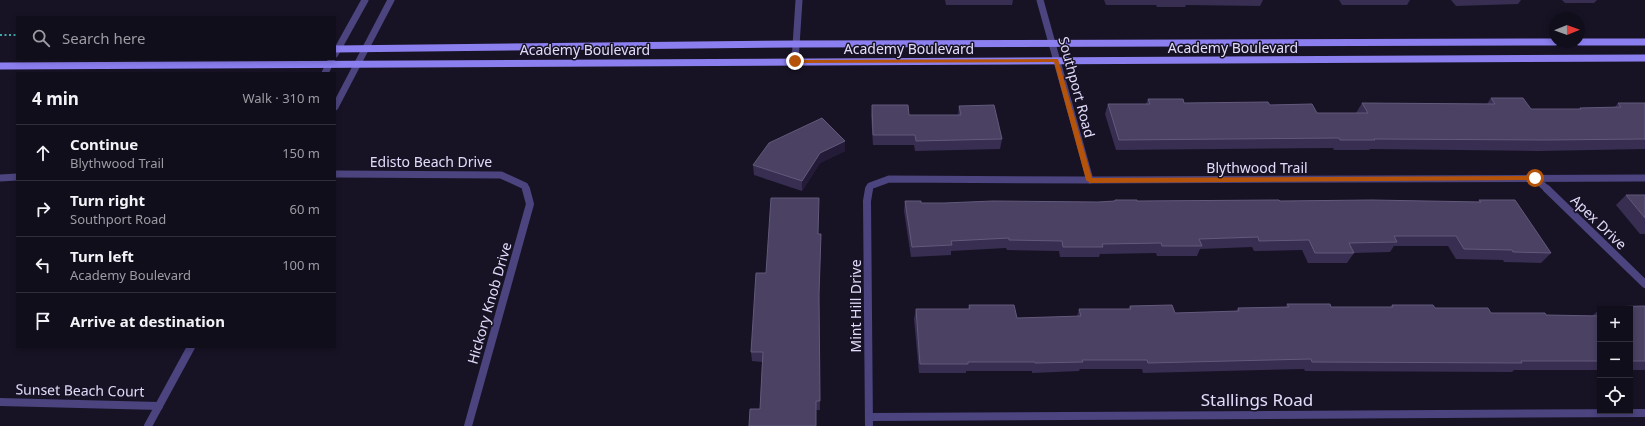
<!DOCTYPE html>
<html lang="en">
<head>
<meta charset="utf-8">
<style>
  :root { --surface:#110e1c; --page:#1e1c29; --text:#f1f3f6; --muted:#9c9ca3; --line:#302e3b }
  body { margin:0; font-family:"Noto Sans",sans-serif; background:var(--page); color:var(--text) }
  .controls { position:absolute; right:12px; bottom:12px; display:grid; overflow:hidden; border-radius:0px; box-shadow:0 2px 6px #0003 }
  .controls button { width:36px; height:36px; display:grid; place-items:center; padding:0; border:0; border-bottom:1px solid var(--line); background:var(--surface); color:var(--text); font:20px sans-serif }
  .compass { position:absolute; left:1549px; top:12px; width:36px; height:36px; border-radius:50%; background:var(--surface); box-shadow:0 2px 6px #0003; rotate:89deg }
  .stop { position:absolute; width:12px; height:12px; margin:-9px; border:3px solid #b45309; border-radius:50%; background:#fff }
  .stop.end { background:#b45309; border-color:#fff; box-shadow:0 1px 4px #0008 }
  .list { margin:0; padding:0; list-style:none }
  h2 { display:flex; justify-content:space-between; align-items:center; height:52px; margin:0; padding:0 16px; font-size:17px }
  h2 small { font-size:13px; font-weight:400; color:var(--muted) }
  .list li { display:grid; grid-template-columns:26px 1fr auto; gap:12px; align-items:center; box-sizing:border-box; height:56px; padding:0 16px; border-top:1px solid var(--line) }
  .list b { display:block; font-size:15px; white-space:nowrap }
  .list p { margin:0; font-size:13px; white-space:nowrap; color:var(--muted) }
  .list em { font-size:13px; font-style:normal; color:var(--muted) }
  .icon { flex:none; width:22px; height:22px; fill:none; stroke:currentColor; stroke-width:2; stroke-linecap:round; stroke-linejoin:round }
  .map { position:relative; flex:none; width:1645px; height:426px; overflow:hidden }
  .search { position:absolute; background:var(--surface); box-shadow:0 2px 6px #0003; left:16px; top:16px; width:320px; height:44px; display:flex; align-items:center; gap:10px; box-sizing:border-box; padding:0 14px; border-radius:0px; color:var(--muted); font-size:15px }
  .panel { position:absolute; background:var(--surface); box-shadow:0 2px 6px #0003; left:16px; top:72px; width:320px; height:276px; border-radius:0px }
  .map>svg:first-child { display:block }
</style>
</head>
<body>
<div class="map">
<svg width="1645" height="426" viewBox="0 0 1645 426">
  <rect width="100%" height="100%" fill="#171325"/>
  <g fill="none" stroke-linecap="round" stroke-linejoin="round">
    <path stroke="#3fa8ab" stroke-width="2" stroke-dasharray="2 2.5" stroke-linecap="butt" d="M 0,35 L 17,35"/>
    <g stroke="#4b447e" stroke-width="7">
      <path d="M 1040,0 L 1090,180"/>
      <path d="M 335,54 L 365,0"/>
      <path d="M 795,61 L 799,0"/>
      <path d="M 325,73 L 332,59"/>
      <path d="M 335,107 L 391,0"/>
      <path d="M 335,174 L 501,175 L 525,186 L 526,190"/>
      <path d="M 0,178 L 17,177"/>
      <path d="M 1535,178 L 1548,190"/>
      <path d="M 869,190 L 870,186 L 889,179 L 1090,180 L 1645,178"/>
    </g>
    <g stroke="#4b447e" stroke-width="8">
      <path d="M 1547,189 L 1645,284"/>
      <path d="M 0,402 L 159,406"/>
      <path d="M 869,417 L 1645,413"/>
      <path d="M 148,426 L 191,347"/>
      <path d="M 468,426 L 530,204 L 526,189"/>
      <path d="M 869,426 L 867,201 L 869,189"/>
    </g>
    <g stroke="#8b7eef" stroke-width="7">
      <path d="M 1579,42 L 1645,42"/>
      <path d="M 335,49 L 796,44 L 1555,42"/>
      <path d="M 0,66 L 1645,58"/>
    </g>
  </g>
  <g fill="#382e51">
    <path d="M 945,0 L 1013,0 L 1012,5 L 946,5 Z"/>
    <path d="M 1104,0 L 1263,0 L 1260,6 L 1186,5 L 1185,7 L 1157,7 L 1156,5 L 1106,5 Z"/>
    <path d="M 1339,0 L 1410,0 L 1407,5 L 1342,5 Z"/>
    <path d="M 1451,0 L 1521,0 L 1518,4 L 1456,6 Z"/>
    <path d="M 1562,0 L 1597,0 L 1594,3 L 1565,3 Z"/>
    <path d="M 1491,98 L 1531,109 L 1578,109 L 1580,108 L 1615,107 L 1618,103 L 1645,103 L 1645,149 L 1538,151 L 1370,149 L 1369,150 L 1334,150 L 1333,148 L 1116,150 L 1105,114 L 1108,104 L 1146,104 L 1148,99 L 1184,103 L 1270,105 L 1317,113 L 1356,113 L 1362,103 L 1487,104 Z"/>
    <path d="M 872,105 L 909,115 L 958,115 L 959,106 L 1002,139 L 1000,149 L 915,151 L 914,145 L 873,145 L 871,115 Z"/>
    <path d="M 845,141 L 845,151 L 820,163 L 802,191 L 754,175 L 753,165 Z"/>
    <path d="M 1626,195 L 1645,195 L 1645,234 L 1640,234 L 1616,205 Z"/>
    <path d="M 1115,200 L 1137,201 L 1478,202 L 1479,200 L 1551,253 L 1541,263 L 1504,262 L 1503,260 L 1456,259 L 1448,246 L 1394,246 L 1390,252 L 1354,253 L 1347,263 L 1308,263 L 1302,250 L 1254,251 L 1252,247 L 1200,249 L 1197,256 L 1157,256 L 1156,253 L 1100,254 L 1099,257 L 1060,257 L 1059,251 L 1007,250 L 1006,248 L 951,251 L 951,255 L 911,257 L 904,211 L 905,201 L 921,203 L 944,203 L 1098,202 L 1114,201 Z"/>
    <path d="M 818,234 L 821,234 L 819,302 L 820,410 L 760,409 L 762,362 L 752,361 L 751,352 L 766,273 Z"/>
    <path d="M 1287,304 L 1331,307 L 1390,307 L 1392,305 L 1491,313 L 1546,315 L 1592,316 L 1602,307 L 1645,306 L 1645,370 L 1630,370 L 1630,309 L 1600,309 L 1600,370 L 1514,370 L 1512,372 L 1305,371 L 1304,369 L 1143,373 L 1142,369 L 1080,369 L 1079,371 L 1032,373 L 1032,371 L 966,371 L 966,373 L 919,373 L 914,319 L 916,309 L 968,309 L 969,305 L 1017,318 L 1077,317 L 1079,309 L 1128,309 L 1130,306 L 1175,313 L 1236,311 L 1238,308 L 1286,307 Z"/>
  </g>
  <path fill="#231b38" d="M 845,141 L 845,151 L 820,163 L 802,191 L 802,181 L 820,153 Z"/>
  <g fill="#4a4163" stroke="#62597b">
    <path d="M 1491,98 L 1523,98 L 1531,109 L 1581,109 L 1580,108 L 1621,107 L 1618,103 L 1645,103 L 1645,139 L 1546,140 L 1374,139 L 1375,140 L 1340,140 L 1339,138 L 1119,140 L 1108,104 L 1150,104 L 1148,99 L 1183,99 L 1184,103 L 1268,102 L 1270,105 L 1312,104 L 1317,113 L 1368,113 L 1362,103 L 1495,104 Z"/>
    <path d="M 872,105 L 908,105 L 909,115 L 961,115 L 959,106 L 994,105 L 1002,139 L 916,141 L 915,135 L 873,135 Z"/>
    <path d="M 822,118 L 845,141 L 820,153 L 802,181 L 753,165 L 769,143 Z"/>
    <path d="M 1626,195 L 1645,195 L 1645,218 Z"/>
    <path d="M 771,198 L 819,198 L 818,234 L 821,234 L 819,294 L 820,401 L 816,401 L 816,426 L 749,426 L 750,409 L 760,409 L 763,352 L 751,352 L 756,273 L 766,273 Z"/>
    <path d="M 1115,200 L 1137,200 L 1137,201 L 1279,200 L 1280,201 L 1372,200 L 1481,202 L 1479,200 L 1515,200 L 1551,253 L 1513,252 L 1512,250 L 1464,249 L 1456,236 L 1394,236 L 1397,242 L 1349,243 L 1354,253 L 1315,253 L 1309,240 L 1259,241 L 1258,237 L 1199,239 L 1202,246 L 1162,246 L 1161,243 L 1102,244 L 1103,247 L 1063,247 L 1062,241 L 1009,240 L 1009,238 L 951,241 L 952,245 L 912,247 L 905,201 L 921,201 L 921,203 L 944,203 L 993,201 L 1098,202 L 1115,201 Z"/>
    <path d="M 1287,304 L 1330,304 L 1331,307 L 1393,307 L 1392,305 L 1433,305 L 1435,308 L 1488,308 L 1491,313 L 1545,313 L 1546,315 L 1600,316 L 1600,361 L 1521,361 L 1522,363 L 1312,362 L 1311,359 L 1148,363 L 1147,360 L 1082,360 L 1083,362 L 1035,363 L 1035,362 L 968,362 L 968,364 L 920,364 L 916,309 L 970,309 L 969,305 L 1014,305 L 1017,318 L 1081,316 L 1079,309 L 1131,309 L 1130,306 L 1172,305 L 1175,313 L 1239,311 L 1238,308 L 1289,307 Z"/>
    <path d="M 1645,306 L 1645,361 L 1630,361 L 1630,309 L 1604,309 L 1602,307 Z"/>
  </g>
  <path fill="#b45309" d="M 1058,59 L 1092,178 L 1535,176 L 1538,178 L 1535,180 L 1090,183 L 1086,180 L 1054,62 L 795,63 L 792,61 L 795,60 Z"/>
  <g text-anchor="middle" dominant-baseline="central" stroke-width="3" stroke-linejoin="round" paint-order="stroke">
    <g font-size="14" fill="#e2dbfa" stroke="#171325">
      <text x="1233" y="47">Academy Boulevard</text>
      <text x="909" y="48">Academy Boulevard</text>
      <text x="585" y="49">Academy Boulevard</text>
      <text transform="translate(1077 87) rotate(75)">Southport Road</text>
      <text x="431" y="161">Edisto Beach Drive</text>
      <text x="1257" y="167">Blythwood Trail</text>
      <text transform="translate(1599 222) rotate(44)">Apex Drive</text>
      <text transform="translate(489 303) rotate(-74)">Hickory Knob Drive</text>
      <text transform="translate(855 306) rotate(-90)">Mint Hill Drive</text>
      <text transform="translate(80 390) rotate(1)">Sunset Beach Court</text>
    </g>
    <g font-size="17" fill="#e2dbfa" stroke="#171325">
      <text x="1257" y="399">Stallings Road</text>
    </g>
  </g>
</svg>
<div class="controls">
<button>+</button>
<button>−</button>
<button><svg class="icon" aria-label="locate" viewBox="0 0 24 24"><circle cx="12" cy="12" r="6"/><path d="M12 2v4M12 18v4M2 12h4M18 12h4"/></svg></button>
</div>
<svg class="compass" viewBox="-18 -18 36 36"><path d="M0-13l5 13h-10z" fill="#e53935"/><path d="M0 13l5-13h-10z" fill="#9c9ca3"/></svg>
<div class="stop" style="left:1535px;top:178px"></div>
<div class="stop end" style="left:795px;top:61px"></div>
<div class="search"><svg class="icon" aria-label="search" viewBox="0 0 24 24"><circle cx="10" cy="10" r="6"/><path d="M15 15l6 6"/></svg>Search here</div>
<section class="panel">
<h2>4 min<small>Walk · 310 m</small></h2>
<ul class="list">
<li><svg class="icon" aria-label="ahead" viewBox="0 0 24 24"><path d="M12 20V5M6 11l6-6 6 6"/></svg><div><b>Continue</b><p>Blythwood Trail</p></div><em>150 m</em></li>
<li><svg class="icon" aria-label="right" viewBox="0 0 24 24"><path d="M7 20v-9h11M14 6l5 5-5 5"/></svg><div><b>Turn right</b><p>Southport Road</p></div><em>60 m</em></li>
<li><svg class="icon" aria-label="left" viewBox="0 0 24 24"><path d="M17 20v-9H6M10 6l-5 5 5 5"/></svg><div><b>Turn left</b><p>Academy Boulevard</p></div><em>100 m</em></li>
<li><svg class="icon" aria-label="arrive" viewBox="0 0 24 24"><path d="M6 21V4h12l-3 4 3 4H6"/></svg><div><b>Arrive at destination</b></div></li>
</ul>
</section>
</div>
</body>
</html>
